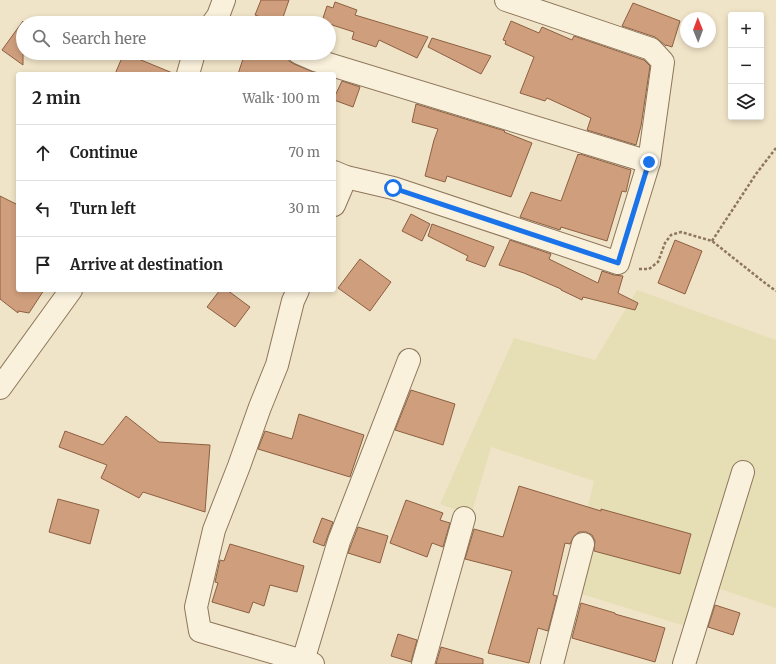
<!DOCTYPE html>
<html lang="en">
<head>
<meta charset="utf-8">
<style>
  :root { --surface:#fff; --page:#f6f6f6; --text:#222; --muted:#767676; --line:#e0e0e0 }
  body { margin:0; font-family:Merriweather,serif; background:var(--page); color:var(--text) }
  .controls { position:absolute; right:12px; top:12px; display:grid; overflow:hidden; border-radius:4px; box-shadow:0 2px 6px #0003 }
  .controls button { width:36px; height:36px; display:grid; place-items:center; padding:0; border:0; border-bottom:1px solid var(--line); background:var(--surface); color:var(--text); font:20px sans-serif }
  .compass { position:absolute; left:680px; top:12px; width:36px; height:36px; border-radius:50%; background:var(--surface); box-shadow:0 2px 6px #0003; rotate:359deg }
  .stop { position:absolute; width:12px; height:12px; margin:-9px; border:3px solid #1a73e8; border-radius:50%; background:#fff }
  .stop.end { background:#1a73e8; border-color:#fff; box-shadow:0 1px 4px #0008 }
  .list { margin:0; padding:0; list-style:none }
  h2 { display:flex; justify-content:space-between; align-items:center; height:52px; margin:0; padding:0 16px; font-size:17px }
  h2 small { font-size:13px; font-weight:400; color:var(--muted) }
  .list li { display:grid; grid-template-columns:26px 1fr auto; gap:12px; align-items:center; box-sizing:border-box; height:56px; padding:0 16px; border-top:1px solid var(--line) }
  .list b { display:block; font-size:15px; white-space:nowrap }
  .list em { font-size:13px; font-style:normal; color:var(--muted) }
  .icon { flex:none; width:22px; height:22px; fill:none; stroke:currentColor; stroke-width:2; stroke-linecap:round; stroke-linejoin:round }
  .map { position:relative; flex:none; width:776px; height:664px; overflow:hidden }
  .search { position:absolute; background:var(--surface); box-shadow:0 2px 6px #0003; left:16px; top:16px; width:320px; height:44px; display:flex; align-items:center; gap:10px; box-sizing:border-box; padding:0 14px; border-radius:22px; color:var(--muted); font-size:15px }
  .panel { position:absolute; background:var(--surface); box-shadow:0 2px 6px #0003; left:16px; top:72px; width:320px; height:220px; border-radius:4px }
  .map>svg:first-child { display:block }
</style>
</head>
<body>
<div class="map">
<svg width="776" height="664" viewBox="0 0 776 664">
  <rect width="100%" height="100%" fill="#f0e4c8"/>
  <path fill="#e6deb5" d="M 637,290 L 776,340 L 776,608 L 709,585 L 695,629 L 575,592 L 580,540 L 594,481 L 491,447 L 471,515 L 440,504 L 514,338 L 595,360 Z"/>
  <g fill="#cf9f7d" stroke="#8d5f41">
    <path d="M 261,0 L 289,0 L 281,23 L 276,23 L 255,15 Z"/>
    <path d="M 335,2 L 357,10 L 355,15 L 428,37 L 417,58 L 379,40 L 376,47 L 352,39 L 354,32 L 329,24 L 329,23 L 322,21 L 327,6 L 333,8 Z"/>
    <path d="M 633,3 L 680,21 L 672,47 L 666,45 L 666,46 L 660,41 L 655,37 L 622,26 Z"/>
    <path d="M 23,21 L 23,65 L 2,50 Z"/>
    <path d="M 511,21 L 539,33 L 542,27 L 572,40 L 574,36 L 644,60 L 650,66 L 641,126 L 636,145 L 587,130 L 591,118 L 547,98 L 545,101 L 520,93 L 534,57 L 505,44 L 506,41 L 503,40 Z"/>
    <path d="M 432,38 L 491,56 L 481,74 L 428,47 Z"/>
    <path d="M 124,53 L 175,74 L 115,74 Z"/>
    <path d="M 245,53 L 272,53 L 288,57 L 289,61 L 294,64 L 318,74 L 238,74 Z"/>
    <path d="M 342,81 L 360,87 L 353,107 L 334,100 L 334,98 Z"/>
    <path d="M 416,104 L 505,131 L 504,132 L 532,143 L 511,197 L 447,176 L 445,182 L 425,176 L 434,140 L 438,129 L 412,122 Z"/>
    <path d="M 578,154 L 579,155 L 580,154 L 631,170 L 626,192 L 622,191 L 607,241 L 561,227 L 560,230 L 520,217 L 531,192 L 561,201 Z"/>
    <path d="M 0,196 L 18,205 L 18,290 L 44,290 L 29,313 L 18,311 L 18,313 L 0,299 Z"/>
    <path d="M 411,214 L 430,224 L 422,241 L 402,231 Z"/>
    <path d="M 432,224 L 494,247 L 485,267 L 466,260 L 468,256 L 428,236 Z"/>
    <path d="M 510,240 L 551,254 L 549,259 L 598,283 L 602,271 L 614,275 L 623,276 L 618,293 L 638,303 L 635,310 L 583,297 L 582,300 L 561,290 L 561,289 L 524,273 L 499,265 Z"/>
    <path d="M 675,240 L 702,251 L 685,294 L 658,283 Z"/>
    <path d="M 360,259 L 391,282 L 370,311 L 338,288 Z"/>
    <path d="M 220,290 L 227,290 L 250,307 L 235,327 L 207,307 Z"/>
    <path d="M 411,390 L 455,404 L 443,445 L 395,430 Z"/>
    <path d="M 299,414 L 364,435 L 350,477 L 258,449 L 265,431 L 292,439 Z"/>
    <path d="M 126,416 L 159,442 L 210,445 L 205,512 L 143,492 L 139,498 L 101,478 L 107,465 L 59,447 L 65,431 L 103,445 Z"/>
    <path d="M 519,486 L 601,511 L 601,509 L 691,534 L 680,574 L 594,551 L 595,541 L 592,535 L 586,532 L 579,532 L 574,536 L 570,544 L 565,543 L 553,595 L 557,596 L 548,631 L 538,628 L 529,663 L 488,653 L 512,571 L 465,559 L 474,529 L 503,537 Z"/>
    <path d="M 58,499 L 99,510 L 90,544 L 49,532 Z"/>
    <path d="M 406,500 L 443,513 L 440,520 L 450,523 L 443,547 L 432,543 L 427,557 L 390,543 Z"/>
    <path d="M 322,518 L 333,522 L 324,546 L 313,542 Z"/>
    <path d="M 358,527 L 388,536 L 380,563 L 348,553 Z"/>
    <path d="M 230,544 L 304,566 L 297,592 L 270,585 L 264,606 L 253,602 L 249,613 L 212,602 L 218,583 L 215,582 L 220,560 L 224,561 Z"/>
    <path d="M 581,603 L 615,613 L 615,614 L 665,628 L 655,662 L 572,638 Z"/>
    <path d="M 715,605 L 740,613 L 733,635 L 708,627 Z"/>
    <path d="M 398,634 L 417,640 L 411,662 L 391,656 Z"/>
    <path d="M 441,647 L 483,659 L 483,664 L 436,664 Z"/>
  </g>
  <g fill="none" stroke-linecap="round" stroke-linejoin="round">
    <defs>
      <g id="minor">
        <path d="M 213,23 L 218,16 L 224,0"/>
        <path d="M 299,53 L 315,60 L 649,162"/>
        <path d="M 188,74 L 194,53"/>
        <path d="M 334,172 L 346,177 L 393,188 L 618,263 L 649,162 L 663,62 L 651,49 L 506,0"/>
        <path d="M 334,205 L 346,177"/>
        <path d="M 298,290 L 293,301 L 277,365 L 260,407 L 239,466 L 214,530 L 196,607 L 200,631 L 313,664"/>
        <path d="M 0,388 L 71,290"/>
        <path d="M 303,661 L 339,541 L 409,360"/>
        <path d="M 423,664 L 464,518"/>
        <path d="M 552,664 L 583,544"/>
        <path d="M 684,664 L 743,472"/>
      </g>
    </defs>
    <use href="#minor" stroke="#8d765c" stroke-width="24"/>
    <g stroke="#8d765c" stroke-width="2.5" stroke-dasharray="3 2" stroke-linecap="butt">
      <path d="M 712,241 L 756,174 L 776,148"/>
      <path d="M 639,269 L 649,269 L 658,262 L 665,243 L 671,235 L 681,232 L 712,241 L 765,283 L 776,291"/>
    </g>
    <use href="#minor" stroke="#faf1dc" stroke-width="22"/>
  </g>
  <g fill="none" stroke-linecap="round" stroke-linejoin="round">
    <path stroke="#1a73e8" stroke-width="5" d="M 393,188 L 618,263 L 649,162"/>
  </g>
</svg>
<div class="controls">
<button>+</button>
<button>−</button>
<button><svg class="icon" aria-label="layers" viewBox="0 0 24 24"><path d="M12 4l9 5-9 5-9-5zM3 14l9 5 9-5"/></svg></button>
</div>
<svg class="compass" viewBox="-18 -18 36 36"><path d="M0-13l5 13h-10z" fill="#e53935"/><path d="M0 13l5-13h-10z" fill="#767676"/></svg>
<div class="stop" style="left:393px;top:188px"></div>
<div class="stop end" style="left:649px;top:162px"></div>
<div class="search"><svg class="icon" aria-label="search" viewBox="0 0 24 24"><circle cx="10" cy="10" r="6"/><path d="M15 15l6 6"/></svg>Search here</div>
<section class="panel">
<h2>2 min<small>Walk · 100 m</small></h2>
<ul class="list">
<li><svg class="icon" aria-label="ahead" viewBox="0 0 24 24"><path d="M12 20V5M6 11l6-6 6 6"/></svg><div><b>Continue</b></div><em>70 m</em></li>
<li><svg class="icon" aria-label="left" viewBox="0 0 24 24"><path d="M17 20v-9H6M10 6l-5 5 5 5"/></svg><div><b>Turn left</b></div><em>30 m</em></li>
<li><svg class="icon" aria-label="arrive" viewBox="0 0 24 24"><path d="M6 21V4h12l-3 4 3 4H6"/></svg><div><b>Arrive at destination</b></div></li>
</ul>
</section>
</div>
</body>
</html>
